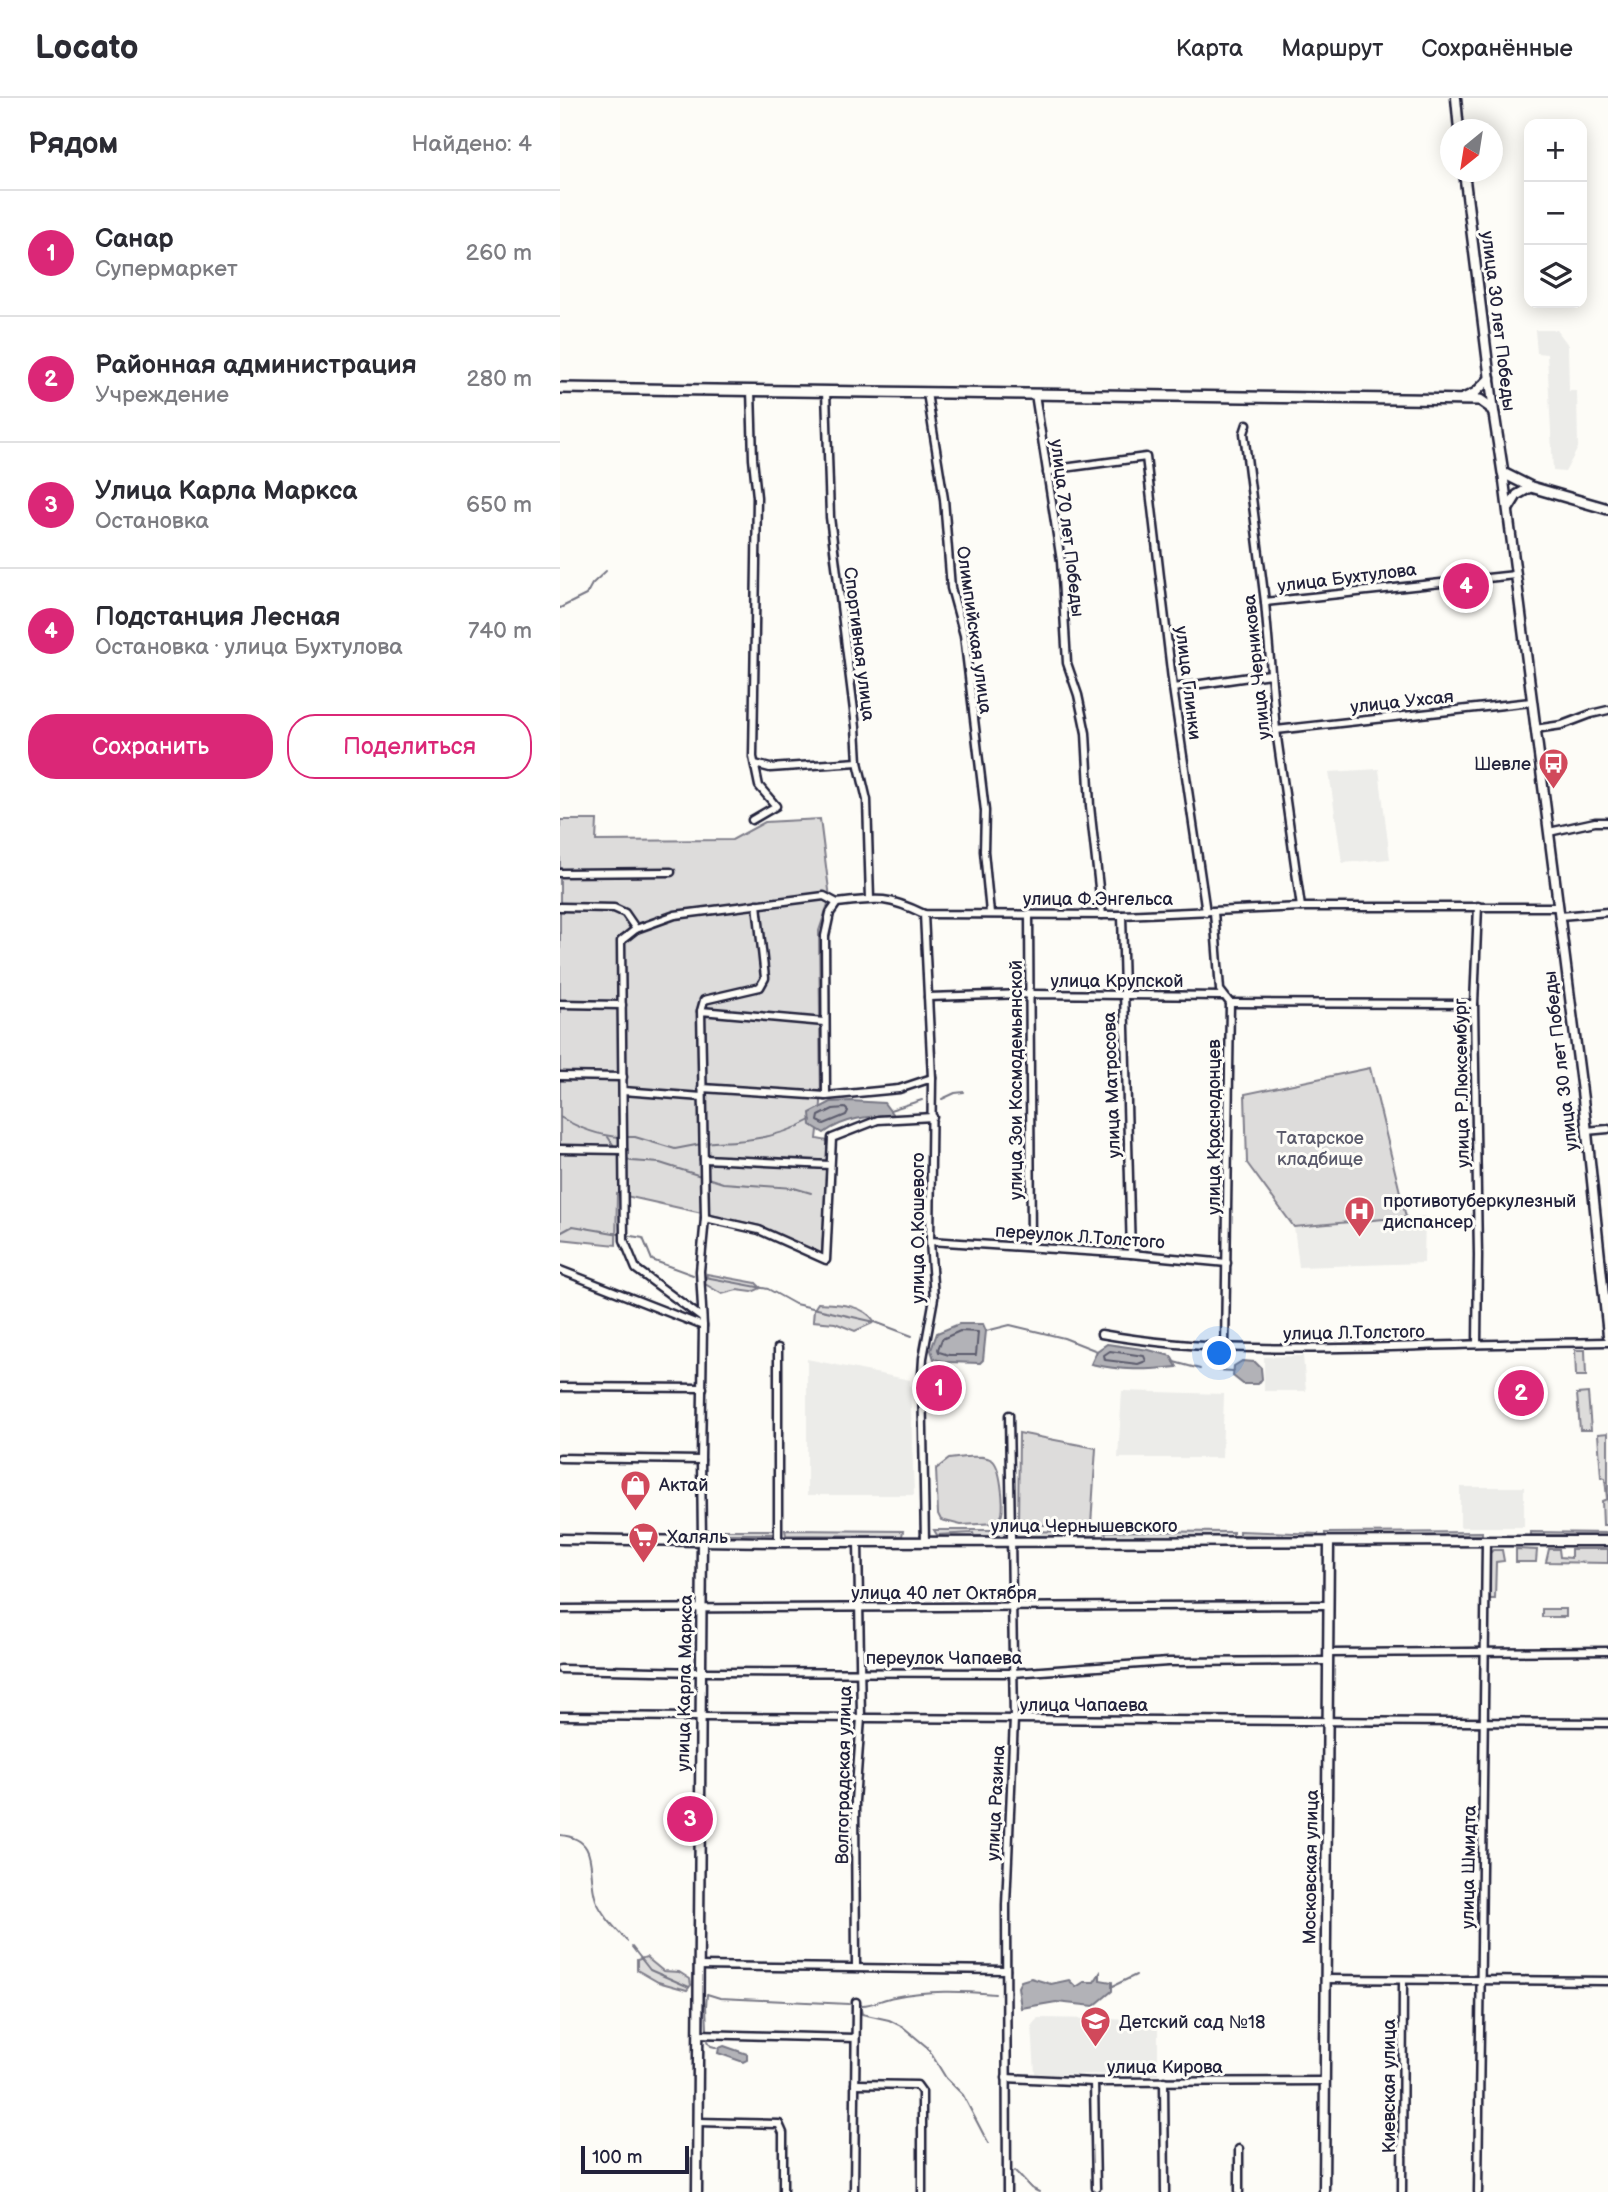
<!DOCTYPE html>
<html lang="ru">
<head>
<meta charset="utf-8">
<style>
  :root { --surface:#fff; --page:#f2f2f3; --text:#2b2b33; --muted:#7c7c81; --line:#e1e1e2; --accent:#db2777 }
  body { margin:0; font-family:"Balsamiq Sans",sans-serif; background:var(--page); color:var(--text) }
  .controls { position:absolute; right:21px; top:21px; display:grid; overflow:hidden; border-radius:14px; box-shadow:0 4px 18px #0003 }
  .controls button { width:63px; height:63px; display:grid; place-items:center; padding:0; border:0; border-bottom:2px solid var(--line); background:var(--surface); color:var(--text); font:35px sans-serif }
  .compass { position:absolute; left:880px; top:21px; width:63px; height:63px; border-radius:50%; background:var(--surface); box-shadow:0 4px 18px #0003; rotate:210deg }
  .scale { position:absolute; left:21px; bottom:18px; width:108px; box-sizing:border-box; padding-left:7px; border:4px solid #22223b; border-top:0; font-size:19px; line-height:24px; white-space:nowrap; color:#22223b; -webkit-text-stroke:5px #fdfcf7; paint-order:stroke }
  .you { position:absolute; left:660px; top:1256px; width:24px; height:24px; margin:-18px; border:5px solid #fff; border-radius:50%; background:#1a73e8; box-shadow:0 0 0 10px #1a73e833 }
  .badge { display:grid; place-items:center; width:46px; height:46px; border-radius:50%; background:var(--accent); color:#fff; font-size:23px; font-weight:700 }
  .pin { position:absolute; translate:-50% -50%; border:4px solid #fff; box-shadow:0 2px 7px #0006 }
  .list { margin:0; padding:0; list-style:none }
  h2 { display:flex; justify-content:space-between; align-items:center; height:91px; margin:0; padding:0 28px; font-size:30px }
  h2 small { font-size:23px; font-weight:400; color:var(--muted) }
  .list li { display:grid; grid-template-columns:46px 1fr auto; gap:21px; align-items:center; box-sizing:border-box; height:126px; padding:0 28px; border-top:2px solid var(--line) }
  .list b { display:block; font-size:26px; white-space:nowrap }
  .list p { margin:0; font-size:23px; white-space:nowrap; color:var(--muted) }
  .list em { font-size:23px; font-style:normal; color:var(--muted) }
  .actions { display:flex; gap:14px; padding:21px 28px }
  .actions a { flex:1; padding:16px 0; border:2px solid var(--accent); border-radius:28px; text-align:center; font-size:24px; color:var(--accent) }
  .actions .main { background:var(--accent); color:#fff }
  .icon { flex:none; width:38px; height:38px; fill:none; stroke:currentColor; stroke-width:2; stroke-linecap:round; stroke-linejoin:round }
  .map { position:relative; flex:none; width:1048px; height:2094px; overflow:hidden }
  header { display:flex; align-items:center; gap:42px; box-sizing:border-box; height:98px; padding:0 35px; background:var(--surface); border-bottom:2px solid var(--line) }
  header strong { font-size:33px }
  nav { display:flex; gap:38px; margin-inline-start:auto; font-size:24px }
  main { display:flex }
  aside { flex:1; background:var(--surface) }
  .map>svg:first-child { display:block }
</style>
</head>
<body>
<header>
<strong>Locato</strong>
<nav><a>Карта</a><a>Маршрут</a><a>Сохранённые</a></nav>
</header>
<main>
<aside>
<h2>Рядом<small>Найдено: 4</small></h2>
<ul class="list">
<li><span class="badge">1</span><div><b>Санар</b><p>Супермаркет</p></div><em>260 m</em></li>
<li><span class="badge">2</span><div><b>Районная администрация</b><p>Учреждение</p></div><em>280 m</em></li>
<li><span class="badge">3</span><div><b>Улица Карла Маркса</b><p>Остановка</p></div><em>650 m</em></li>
<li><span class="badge">4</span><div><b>Подстанция Лесная</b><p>Остановка · улица Бухтулова</p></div><em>740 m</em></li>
</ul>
<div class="actions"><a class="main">Сохранить</a><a>Поделиться</a></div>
</aside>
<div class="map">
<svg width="1048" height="2094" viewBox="0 0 1048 2094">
  <rect width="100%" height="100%" fill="#fdfcf7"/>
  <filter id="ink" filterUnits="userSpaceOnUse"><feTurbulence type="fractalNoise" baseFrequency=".0143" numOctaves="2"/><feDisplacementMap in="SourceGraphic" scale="14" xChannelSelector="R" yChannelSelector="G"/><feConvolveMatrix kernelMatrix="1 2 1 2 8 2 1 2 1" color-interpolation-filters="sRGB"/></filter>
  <g filter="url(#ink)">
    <g fill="#ecece9">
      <path d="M 975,232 L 997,232 L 1008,247 L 1009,293 L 1017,293 L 1018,350 L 1005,374 L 993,373 L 987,256 L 977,255 Z"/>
      <path d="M 819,671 L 830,761 L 782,765 L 769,674 Z"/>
      <path d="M 865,1118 L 864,1165 L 739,1169 L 734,1129 Z"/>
      <path d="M 743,1258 L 746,1293 L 704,1293 L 704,1259 Z"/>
      <path d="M 247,1261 L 350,1282 L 354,1397 L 247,1397 Z"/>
      <path d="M 562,1293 L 664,1296 L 662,1360 L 558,1360 Z"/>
      <rect x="900" y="1389" width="64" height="40"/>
      <path d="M 478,1920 L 598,1922 L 598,1977 L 475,1976 L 472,1927 Z"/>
    </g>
    <g fill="#dddcdb" stroke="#807f8b" stroke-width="2">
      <path d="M 260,721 L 270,800 L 259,833 L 261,1005 L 257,1041 L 268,1043 L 262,1156 L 200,1128 L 57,1096 L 56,1147 L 0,1141 L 0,722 L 37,722 L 36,743 L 172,742 L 205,724 Z"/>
      <path d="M 810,970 L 846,1119 L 734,1129 L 687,1065 L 685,996 Z"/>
      <path d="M 147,1176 L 196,1185 L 201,1190 L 192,1194 L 177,1192 L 162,1196 L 145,1186 Z"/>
      <path d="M 258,1205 C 278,1206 304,1206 315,1224 L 295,1233 L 275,1225 L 253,1223 L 254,1211 Z"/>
      <path d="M 1015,1252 L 1025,1252 L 1026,1278 L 1016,1278 Z"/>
      <path d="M 1028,1295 L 1031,1332 L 1020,1332 L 1017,1296 Z"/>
      <path d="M 459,1335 L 536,1350 L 531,1427 L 458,1427 Z"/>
      <path d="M 1048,1335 L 1048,1427 L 1043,1427 L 1042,1403 L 1047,1401 L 1045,1380 L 1041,1379 L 1038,1336 Z"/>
      <path d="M 405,1359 C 414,1359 424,1357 432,1362 C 441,1368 444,1406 442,1416 C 441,1421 439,1422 436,1425 L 401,1427 L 381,1422 L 378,1416 L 376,1371 L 389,1361 Z"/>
      <path d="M 150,1432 L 214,1432 L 215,1436 L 153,1436 Z"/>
      <path d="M 225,1432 L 343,1433 L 342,1438 L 226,1437 Z"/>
      <path d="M 374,1432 L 445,1432 L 445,1438 L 414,1438 L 413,1435 L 377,1437 Z"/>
      <path d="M 455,1433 L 537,1434 L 537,1438 L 455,1438 Z"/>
      <path d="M 545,1433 L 673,1434 L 673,1440 L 546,1438 Z"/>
      <path d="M 679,1433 L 758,1436 L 757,1439 L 679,1437 Z"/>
      <path d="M 922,1434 L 922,1437 L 765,1439 L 765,1435 Z"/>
      <path d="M 971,1434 L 1048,1435 L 1048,1438 L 971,1437 Z"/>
      <path d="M 956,1451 L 977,1452 L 976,1464 L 956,1464 Z"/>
      <path d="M 989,1451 L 999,1451 L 1000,1459 L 1011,1460 L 1011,1451 L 1048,1451 L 1048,1465 L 986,1464 Z"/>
      <path d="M 933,1452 L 942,1452 L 944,1463 L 936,1464 L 935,1501 L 930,1501 L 929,1456 Z"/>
      <rect x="982" y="1511" width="24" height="8"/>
      <path d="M 86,1859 L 103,1873 L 119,1874 L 130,1881 L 131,1887 L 127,1892 L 98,1884 L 77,1872 L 77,1862 Z"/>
    </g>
    <g fill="#b2b2b7" stroke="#787885" stroke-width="2">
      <path d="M 291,1003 L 324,1005 L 333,1017 C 309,1018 284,1020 264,1035 L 251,1027 L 250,1015 L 271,1004 Z"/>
      <path d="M 399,1226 L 423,1226 L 426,1233 L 423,1262 L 420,1265 L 387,1264 L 374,1261 L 371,1252 L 377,1235 Z"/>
      <path d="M 547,1246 L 589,1252 L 611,1258 L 617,1269 C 587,1272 561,1273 531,1266 L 537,1253 Z"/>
      <path d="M 682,1263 L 695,1264 L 701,1270 L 702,1281 L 698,1286 L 683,1286 L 673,1278 L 674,1268 Z"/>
      <path d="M 540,1875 L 540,1882 L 552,1884 L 552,1893 L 534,1908 L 496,1904 L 461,1910 L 458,1889 L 461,1883 L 471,1880 L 491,1886 L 509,1882 L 516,1889 L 524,1884 L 534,1884 Z"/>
      <path d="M 164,1948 L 187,1956 L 187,1962 L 183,1964 L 158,1955 L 159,1950 Z"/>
    </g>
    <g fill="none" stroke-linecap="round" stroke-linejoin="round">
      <g stroke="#5c5c6d" stroke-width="2">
        <path d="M 285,1010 L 288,1013 L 286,1017 L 264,1026 L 258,1023 L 259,1018 L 273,1011 Z"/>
        <path d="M 400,1233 L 418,1234 L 416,1257 L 389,1257 L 379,1254 L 378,1251 L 382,1241 Z"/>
        <path d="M 550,1253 L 584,1258 L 586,1263 L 578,1266 L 545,1262 L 544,1257 Z"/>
      </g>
      <g stroke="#787885" stroke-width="2">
        <path d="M 0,510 L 26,497 L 32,486 L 46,473"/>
        <path d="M 382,1001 L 395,995 L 404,994"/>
        <path d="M 330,1012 L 362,1002"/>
        <path d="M 0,1019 C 17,1029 39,1038 60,1039"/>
        <path d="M 48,1039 L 54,1048"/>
        <path d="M 65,1039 L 75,1039 L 115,1051 L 141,1046"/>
        <path d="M 147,1045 C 156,1043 166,1044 175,1043 C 202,1041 228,1035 251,1022"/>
        <path d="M 65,1060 L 71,1063 L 100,1065 L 163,1085 L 234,1090 L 251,1095"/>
        <path d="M 0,1135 L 13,1128 L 83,1140 L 92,1162 L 133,1177"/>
        <path d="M 145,1179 L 208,1191 L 235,1206 L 315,1224 L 352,1238"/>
        <path d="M 426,1233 L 450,1227 L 504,1240 L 537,1253"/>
        <path d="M 614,1264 L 640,1271"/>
        <path d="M 655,1272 L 674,1273"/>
        <path d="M 0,1737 C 42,1741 26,1774 36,1802 C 42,1817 56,1831 67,1843"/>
        <path d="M 72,1849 L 90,1872 L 129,1889"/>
        <path d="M 553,1888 L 576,1877"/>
        <path d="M 300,1907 L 302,1916 L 329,1922 L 343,1929 L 367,1949 L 386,1980 L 403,1997 L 428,2045"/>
        <path d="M 302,1907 C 314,1907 322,1901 334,1899 C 368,1892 400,1893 435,1896"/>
        <path d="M 147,1932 L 146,1908 L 147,1896 L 160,1900 L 289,1906"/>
        <path d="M 148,1943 L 151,1948 L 159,1950"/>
        <path d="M 455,2073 L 471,2090 L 479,2094"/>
      </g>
      <defs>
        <g id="minor">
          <path d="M 191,292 L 193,361 L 197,399 L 193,659 L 199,688 L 216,708 L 192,722"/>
          <path d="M 266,293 L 270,419 L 296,629 L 298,664 L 307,702 L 310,801"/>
          <path d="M 367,295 L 384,401 L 391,490 L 404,537 L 425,713 L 424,753 L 430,815"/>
          <path d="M 475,296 L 501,463 L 507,565 L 518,597 L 526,635 L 530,708 L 542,817"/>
          <path d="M 687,326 L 684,335 L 705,504 L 716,632 L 741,809"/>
          <path d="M 487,375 L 496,371 L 586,359 L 613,590 L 646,814"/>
          <path d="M 705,504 L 955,477"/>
          <path d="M 613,590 L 710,576"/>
          <path d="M 975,631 L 1002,627 L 1031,616 L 1048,612"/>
          <path d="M 716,632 L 971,604"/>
          <path d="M 195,666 L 210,670 L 298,664"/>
          <path d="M 989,734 L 1035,724 L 1048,724"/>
          <path d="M 0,775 L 111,774"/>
          <path d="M 0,809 L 54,810 L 65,815 L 76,831"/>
          <path d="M 654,814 L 660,892 L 670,905 L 665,1249"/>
          <path d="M 364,816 L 372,980 L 370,1143 L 374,1200 L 363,1260 L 362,1276 L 365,1444"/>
          <path d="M 469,816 L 471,1149"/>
          <path d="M 562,817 L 571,1156"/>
          <path d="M 1000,818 L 1048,814"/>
          <path d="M 368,899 L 470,896 L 663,898"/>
          <path d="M 670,905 L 914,906"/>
          <path d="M 0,906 L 62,907"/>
          <path d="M 141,913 L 144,902 L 200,889 L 205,880 L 197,806"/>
          <path d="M 0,978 L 63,979"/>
          <path d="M 142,990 L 266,998 L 339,991 L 372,980"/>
          <path d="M 63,993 L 142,999"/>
          <path d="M 266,998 L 265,838 L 270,815 L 277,805 C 318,800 327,798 364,816 L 562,817 L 741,809 L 999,809"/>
          <path d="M 1026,1033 L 1048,1031"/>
          <path d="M 0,1051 L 63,1052"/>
          <path d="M 144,1061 L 270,1067"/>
          <path d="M 145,1120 L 199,1132 L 266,1162 L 272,1040 L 318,1022 L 373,1019"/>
          <path d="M 370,1143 L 571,1156 L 667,1165"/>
          <path d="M 0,1172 L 143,1228"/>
          <path d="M 142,1220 L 76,1171 L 64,1142 L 61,843 L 76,831 L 115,817 L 264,798 L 277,805"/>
          <path d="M 541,1236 C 647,1255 754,1251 861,1248 C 923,1246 986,1245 1048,1244"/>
          <path d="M 917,1246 L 918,1157 L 914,906 L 918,808"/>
          <path d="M 218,1250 L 218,1444"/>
          <path d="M 0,1289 L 143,1290"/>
          <path d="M 0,1360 L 141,1362"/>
          <path d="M 142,1442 L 141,1362 L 143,1228 L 140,1173 L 145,1120 L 141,913 L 264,924"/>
          <path d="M 0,1511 L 768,1507"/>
          <path d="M 768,1555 L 1048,1553"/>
          <path d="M 0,1571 L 141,1574 L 453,1575 L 608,1564 L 768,1563"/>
          <path d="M 0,1618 L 1048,1625"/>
          <path d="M 138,1868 L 446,1872"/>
          <path d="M 296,1869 L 295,1703 L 301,1620 L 298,1444"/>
          <path d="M 765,1881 L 1048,1883"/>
          <path d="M 138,1936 L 295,1940"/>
          <path d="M 446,1980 L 534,1984 L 765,1983"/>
          <path d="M 604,1983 L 605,2094"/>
          <path d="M 534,1984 L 536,2090"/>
          <path d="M 295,1986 L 357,1987 L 362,1994 L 362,2094"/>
          <path d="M 138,2024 L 219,2026 L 223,2035 L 223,2094"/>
          <path d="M 294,2094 L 296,1904"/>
          <path d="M 447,2094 L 446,1807 L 454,1621 L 449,1317"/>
          <path d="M 679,2094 L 679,2051"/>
          <path d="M 842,2094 L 843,1882"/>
          <path d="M 918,2094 L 926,1444"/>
        </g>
        <g id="tertiary">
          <path d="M 896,0 L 899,32"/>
          <path d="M 904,74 L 934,314"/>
          <path d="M 902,301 L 915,295 L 930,280"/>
          <path d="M 943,375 L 1026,1025 L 1048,1237"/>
          <path d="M 949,410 L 957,397 L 971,389"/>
          <path d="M 0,1441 L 218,1444 L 1048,1443"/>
          <path d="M 137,2094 L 142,1442"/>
          <path d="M 764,2094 L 769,1444"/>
        </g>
        <path id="secondary" d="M 0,290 L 920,302 L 930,309 L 934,316 L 943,375 L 971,389 L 1048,411"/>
      </defs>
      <use href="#minor" stroke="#22223b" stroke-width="11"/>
      <use href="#tertiary" stroke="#22223b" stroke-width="13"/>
      <use href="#secondary" stroke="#22223b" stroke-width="14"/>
      <use href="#minor" stroke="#fdfcf7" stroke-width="6"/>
      <use href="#tertiary" stroke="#fdfcf7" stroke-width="8"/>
      <use href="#secondary" stroke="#fdfcf7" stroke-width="9"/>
    </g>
  </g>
  <defs>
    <symbol id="bus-pin" viewBox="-11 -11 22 30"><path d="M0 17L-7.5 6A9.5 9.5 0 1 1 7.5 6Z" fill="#d1495b" stroke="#fdfcf7"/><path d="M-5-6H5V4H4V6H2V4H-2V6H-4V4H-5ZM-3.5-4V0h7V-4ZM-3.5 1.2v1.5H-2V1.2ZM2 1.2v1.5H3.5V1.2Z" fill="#fff"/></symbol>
    <symbol id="hospital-pin" viewBox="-11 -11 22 30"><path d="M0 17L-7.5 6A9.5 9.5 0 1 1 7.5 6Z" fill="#d1495b" stroke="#fdfcf7"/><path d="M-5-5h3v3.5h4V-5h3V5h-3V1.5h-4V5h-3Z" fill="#fff"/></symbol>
    <symbol id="shop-pin" viewBox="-11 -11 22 30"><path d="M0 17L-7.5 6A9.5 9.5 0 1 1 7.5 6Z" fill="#d1495b" stroke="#fdfcf7"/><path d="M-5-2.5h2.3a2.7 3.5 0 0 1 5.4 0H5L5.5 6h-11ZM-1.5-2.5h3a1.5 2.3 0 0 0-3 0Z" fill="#fff"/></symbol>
    <symbol id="supermarket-pin" viewBox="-11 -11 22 30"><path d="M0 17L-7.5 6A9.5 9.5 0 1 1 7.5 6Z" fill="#d1495b" stroke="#fdfcf7"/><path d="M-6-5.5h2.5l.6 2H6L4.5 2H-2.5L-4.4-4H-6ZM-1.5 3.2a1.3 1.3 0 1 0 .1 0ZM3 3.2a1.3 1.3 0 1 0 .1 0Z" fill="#fff"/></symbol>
    <symbol id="school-pin" viewBox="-11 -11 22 30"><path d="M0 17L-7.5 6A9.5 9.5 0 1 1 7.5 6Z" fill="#d1495b" stroke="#fdfcf7"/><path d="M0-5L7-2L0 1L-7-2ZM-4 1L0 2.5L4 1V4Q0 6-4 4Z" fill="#fff"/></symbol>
  </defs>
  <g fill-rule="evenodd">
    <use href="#bus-pin" x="976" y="648" width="35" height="47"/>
    <use href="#hospital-pin" x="782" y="1096" width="35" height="47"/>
    <use href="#shop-pin" x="58" y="1370" width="35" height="47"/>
    <use href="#supermarket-pin" x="66" y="1422" width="35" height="47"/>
    <use href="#school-pin" x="518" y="1906" width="35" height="47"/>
  </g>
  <g text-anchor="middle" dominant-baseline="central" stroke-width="6" stroke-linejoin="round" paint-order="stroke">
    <g font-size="18" fill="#22223b" stroke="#fdfcf7">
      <text transform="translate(938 223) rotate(83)">улица 30 лет Победы</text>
      <text transform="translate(507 430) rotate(83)">улица 70 лет Победы</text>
      <text transform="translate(787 480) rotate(-7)">улица Бухтулова</text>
      <text transform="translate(414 532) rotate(82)">Олимпийская улица</text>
      <text transform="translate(299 546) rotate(83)">Спортивная улица</text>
      <text transform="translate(697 569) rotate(-96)">улица Черникова</text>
      <text transform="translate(628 585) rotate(83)">улица Глинки</text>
      <text transform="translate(842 604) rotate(-6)">улица Ухсая</text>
      <text x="538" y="801">улица Ф.Энгельса</text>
      <text x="557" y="883">улица Крупской</text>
      <text transform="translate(1001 963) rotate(-97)">улица 30 лет Победы</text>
      <text transform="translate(456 982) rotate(-90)">улица Зои Космодемьянской</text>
      <text transform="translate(902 985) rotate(-91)">улица Р.Люксембург</text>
      <text transform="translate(552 987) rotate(-92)">улица Матросова</text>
      <text transform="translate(654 1029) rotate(-90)">улица Краснодонцев</text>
      <text transform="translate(358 1130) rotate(-90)">улица О.Кошевого</text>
      <text transform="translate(520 1139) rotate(4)">переулок Л.Толстого</text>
      <text transform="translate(794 1235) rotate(-1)">улица Л.Толстого</text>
      <text x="524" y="1428">улица Чернышевского</text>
      <text x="384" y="1495">улица 40 лет Октября</text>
      <text x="384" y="1560">переулок Чапаева</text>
      <text transform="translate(125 1585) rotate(-89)">улица Карла Маркса</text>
      <text x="524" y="1607">улица Чапаева</text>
      <text transform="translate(284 1677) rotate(-89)">Волгоградская улица</text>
      <text transform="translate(436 1705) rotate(-87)">улица Разина</text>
      <text transform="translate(751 1769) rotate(-89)">Московская улица</text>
      <text transform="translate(909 1769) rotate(-89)">улица Шмидта</text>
      <text x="605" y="1969">улица Кирова</text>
      <text transform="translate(829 1988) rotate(-90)">Киевская улица</text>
    </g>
    <g font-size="18" fill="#22223b" stroke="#fdfcf7" text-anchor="start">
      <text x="971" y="666" text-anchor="end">Шевле</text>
      <text x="823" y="1103">противотуберкулезный<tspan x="823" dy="21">диспансер</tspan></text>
      <text x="99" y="1387">Актай</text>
      <text x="107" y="1439">Халяль</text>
      <text x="559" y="1924">Детский сад №18</text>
    </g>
    <g font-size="18" fill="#5a5a6b" stroke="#fdfcf7">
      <text x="760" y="1040">Татарское<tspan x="760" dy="21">кладбище</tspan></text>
    </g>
  </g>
</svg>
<div class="controls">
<button>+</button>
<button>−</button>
<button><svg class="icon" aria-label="layers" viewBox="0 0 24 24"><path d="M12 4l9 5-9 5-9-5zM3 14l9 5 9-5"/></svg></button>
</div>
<svg class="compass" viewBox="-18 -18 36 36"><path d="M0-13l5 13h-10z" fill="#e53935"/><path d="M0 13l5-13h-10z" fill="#7c7c81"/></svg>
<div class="scale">100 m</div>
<div class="you"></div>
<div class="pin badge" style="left:379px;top:1290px">1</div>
<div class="pin badge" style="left:961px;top:1295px">2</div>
<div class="pin badge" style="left:130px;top:1721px">3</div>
<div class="pin badge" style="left:906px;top:488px">4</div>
</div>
</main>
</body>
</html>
